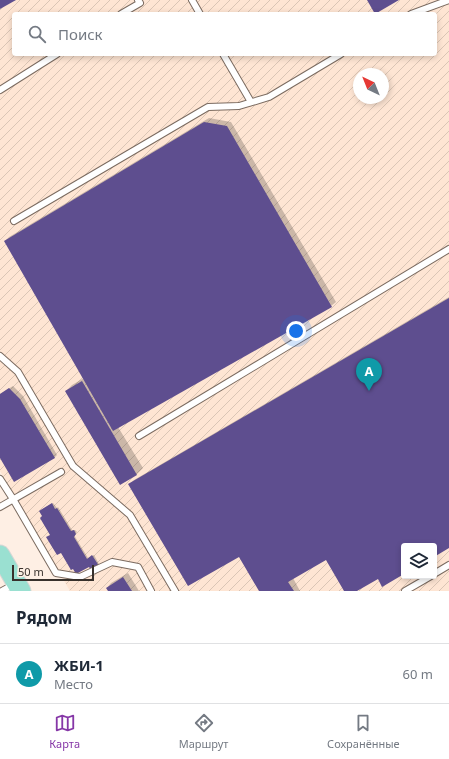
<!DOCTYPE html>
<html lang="ru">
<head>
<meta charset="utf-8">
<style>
  :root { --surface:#fff; --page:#f2f2f3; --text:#1f2937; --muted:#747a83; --line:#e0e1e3; --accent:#8637a7 }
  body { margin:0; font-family:"Noto Sans",sans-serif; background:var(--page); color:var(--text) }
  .controls { position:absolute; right:12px; bottom:12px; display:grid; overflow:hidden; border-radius:4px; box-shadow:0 2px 6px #0003 }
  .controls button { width:36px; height:36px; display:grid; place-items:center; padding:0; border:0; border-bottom:1px solid var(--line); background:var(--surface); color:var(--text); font:20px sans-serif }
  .compass { position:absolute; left:353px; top:68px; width:36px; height:36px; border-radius:50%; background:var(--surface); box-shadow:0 2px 6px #0003; rotate:317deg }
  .scale { position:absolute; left:12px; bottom:10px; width:82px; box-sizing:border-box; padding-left:4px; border:2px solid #38312c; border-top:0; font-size:11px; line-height:14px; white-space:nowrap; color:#38312c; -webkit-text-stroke:3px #feefe4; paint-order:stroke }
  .you { position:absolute; left:296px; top:331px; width:14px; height:14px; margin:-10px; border:3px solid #fff; border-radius:50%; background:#1a73e8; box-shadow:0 0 0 6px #1a73e833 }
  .badge { display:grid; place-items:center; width:26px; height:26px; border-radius:50%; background:var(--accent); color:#fff; font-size:13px; font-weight:700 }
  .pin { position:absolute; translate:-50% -33px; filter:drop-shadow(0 1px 2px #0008) }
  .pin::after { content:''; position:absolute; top:21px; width:14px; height:12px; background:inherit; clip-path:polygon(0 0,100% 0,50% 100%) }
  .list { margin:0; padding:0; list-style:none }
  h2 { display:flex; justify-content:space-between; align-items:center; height:52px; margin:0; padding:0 16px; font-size:17px }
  h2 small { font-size:13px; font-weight:400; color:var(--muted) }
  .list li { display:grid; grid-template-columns:26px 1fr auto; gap:12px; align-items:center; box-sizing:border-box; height:60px; padding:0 16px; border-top:1px solid var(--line) }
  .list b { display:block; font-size:15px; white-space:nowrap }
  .list p { margin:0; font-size:13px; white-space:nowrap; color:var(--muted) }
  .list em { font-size:13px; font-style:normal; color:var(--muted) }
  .icon { flex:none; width:22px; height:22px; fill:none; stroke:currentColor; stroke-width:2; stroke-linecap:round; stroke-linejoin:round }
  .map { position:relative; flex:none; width:449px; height:591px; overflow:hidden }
  .search { position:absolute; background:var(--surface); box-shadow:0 2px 6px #0003; left:12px; right:12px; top:12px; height:44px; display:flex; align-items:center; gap:10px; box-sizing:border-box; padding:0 14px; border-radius:4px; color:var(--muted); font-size:15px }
  .sheet { height:112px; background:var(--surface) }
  nav { display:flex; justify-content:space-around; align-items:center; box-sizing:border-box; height:56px; border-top:1px solid var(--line); background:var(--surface); font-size:11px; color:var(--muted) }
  nav a { display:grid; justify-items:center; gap:2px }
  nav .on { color:var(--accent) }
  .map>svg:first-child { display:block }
</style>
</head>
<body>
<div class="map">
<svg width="449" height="591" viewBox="0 0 449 591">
  <defs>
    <pattern id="industrial-furrows" width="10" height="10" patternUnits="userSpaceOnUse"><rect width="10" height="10" fill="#fee5d3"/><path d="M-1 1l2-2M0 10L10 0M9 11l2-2" fill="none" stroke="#dac5b5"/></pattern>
  </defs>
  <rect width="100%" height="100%" fill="#feefe4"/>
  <path fill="url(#industrial-furrows)" fill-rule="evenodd" d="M 0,0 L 449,0 L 449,591 L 70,591 L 0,471 ZM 14,14 L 435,14 L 435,54 L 14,54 ZM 359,74 L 383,74 L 383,98 L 359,98 ZM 404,546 L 434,546 L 434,576 L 404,576 Z"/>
  <g fill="#0003">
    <path d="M 209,118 L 231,122 L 336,302 L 331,306 L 118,427 L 143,468 L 137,474 L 121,483 L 66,391 L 72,385 L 84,378 L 5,241 L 9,237 Z"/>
    <path d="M 449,297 L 449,547 L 434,556 L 434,546 L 404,546 L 404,573 L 378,578 L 355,591 L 346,591 L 327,559 L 293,578 L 300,591 L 260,591 L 239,555 L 130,484 L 134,480 Z"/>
    <path d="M 13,386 L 23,396 L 57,455 L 54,458 L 0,456 L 0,394 Z"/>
    <path d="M 53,503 L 57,508 L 58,507 L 72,530 L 75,530 L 77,532 L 74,535 L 88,558 L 94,555 L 99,564 L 98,565 L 89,566 L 51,534 L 41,510 Z"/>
    <path d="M 128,573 L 139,591 L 109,591 L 107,588 L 111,583 Z"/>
  </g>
  <g fill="#5e4e8f">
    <path d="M 0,0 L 16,0 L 0,9 Z"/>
    <path d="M 367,0 L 399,0 L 375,14 Z"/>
    <path d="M 204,122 L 227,126 L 332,307 L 113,431 L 4,241 Z"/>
    <path d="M 449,298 L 449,548 L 434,557 L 434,546 L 404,546 L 404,574 L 382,587 L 378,579 L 357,591 L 344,591 L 326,560 L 288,582 L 294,591 L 259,591 L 239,557 L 188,586 L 128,484 Z"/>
    <path d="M 82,381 L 137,475 L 120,485 L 65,391 Z"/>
    <path d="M 9,388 L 20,399 L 55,458 L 14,482 L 0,458 L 0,394 Z"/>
    <path d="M 52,503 L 55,509 L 57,508 L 71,531 L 74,530 L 76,534 L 74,537 L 87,559 L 92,555 L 99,566 L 91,570 L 89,567 L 76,574 L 73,569 L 71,570 L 61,553 L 57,555 L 46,537 L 50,535 L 40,518 L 42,516 L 39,511 Z"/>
    <path d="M 123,577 L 132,591 L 108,591 L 106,588 Z"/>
  </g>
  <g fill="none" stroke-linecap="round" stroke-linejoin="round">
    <defs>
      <g id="lane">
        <path d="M 192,0 L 200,14"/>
        <path d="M 121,14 L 140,3 L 138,0"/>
        <path d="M 411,14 L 449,0"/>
        <path d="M 223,54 L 251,102"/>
        <path d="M 0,90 L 57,54"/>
        <path d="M 14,221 L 208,107 L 239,106 L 269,97 L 341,54"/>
        <path d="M 0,356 L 18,372 L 73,466 L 130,515 L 175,591"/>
        <path d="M 139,436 L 449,249"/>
        <path d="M 0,479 L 13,499 L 56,573 L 80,577 L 112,562 L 138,567 L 151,591"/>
        <path d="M 0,507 L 61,472"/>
        <path d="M 434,574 L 449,565"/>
        <path d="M 2,591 L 15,584"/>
        <path d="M 405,591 L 431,576"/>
      </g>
      <path id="primary" d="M 0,555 L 21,591"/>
    </defs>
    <use href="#lane" stroke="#7b6b60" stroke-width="8"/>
    <use href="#primary" stroke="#d7d6d5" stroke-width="21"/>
    <use href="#lane" stroke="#fff" stroke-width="6"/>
    <use href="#primary" stroke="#9ae0d1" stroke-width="19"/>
  </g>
</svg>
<div class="controls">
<button><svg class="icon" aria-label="layers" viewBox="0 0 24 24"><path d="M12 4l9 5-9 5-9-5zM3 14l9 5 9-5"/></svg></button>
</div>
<svg class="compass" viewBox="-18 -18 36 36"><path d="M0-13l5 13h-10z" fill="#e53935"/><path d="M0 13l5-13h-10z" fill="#747a83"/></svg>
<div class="scale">50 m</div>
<div class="you"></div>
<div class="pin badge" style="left:369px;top:391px;background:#0f9aa8">A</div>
<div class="search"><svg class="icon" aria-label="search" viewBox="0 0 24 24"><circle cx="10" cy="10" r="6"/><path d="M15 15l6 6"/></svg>Поиск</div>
</div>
<section class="sheet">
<h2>Рядом<small></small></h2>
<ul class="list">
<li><span class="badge" style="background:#0f9aa8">A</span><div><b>ЖБИ-1</b><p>Место</p></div><em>60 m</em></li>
</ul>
</section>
<nav>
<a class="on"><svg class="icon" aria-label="map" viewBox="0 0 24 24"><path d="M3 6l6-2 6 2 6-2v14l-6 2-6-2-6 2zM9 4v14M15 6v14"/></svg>Карта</a>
<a><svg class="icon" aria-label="directions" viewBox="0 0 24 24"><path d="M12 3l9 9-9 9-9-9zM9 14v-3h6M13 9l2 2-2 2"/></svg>Маршрут</a>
<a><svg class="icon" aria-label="saved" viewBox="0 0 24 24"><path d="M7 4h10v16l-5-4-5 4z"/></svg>Сохранённые</a>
</nav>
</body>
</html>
